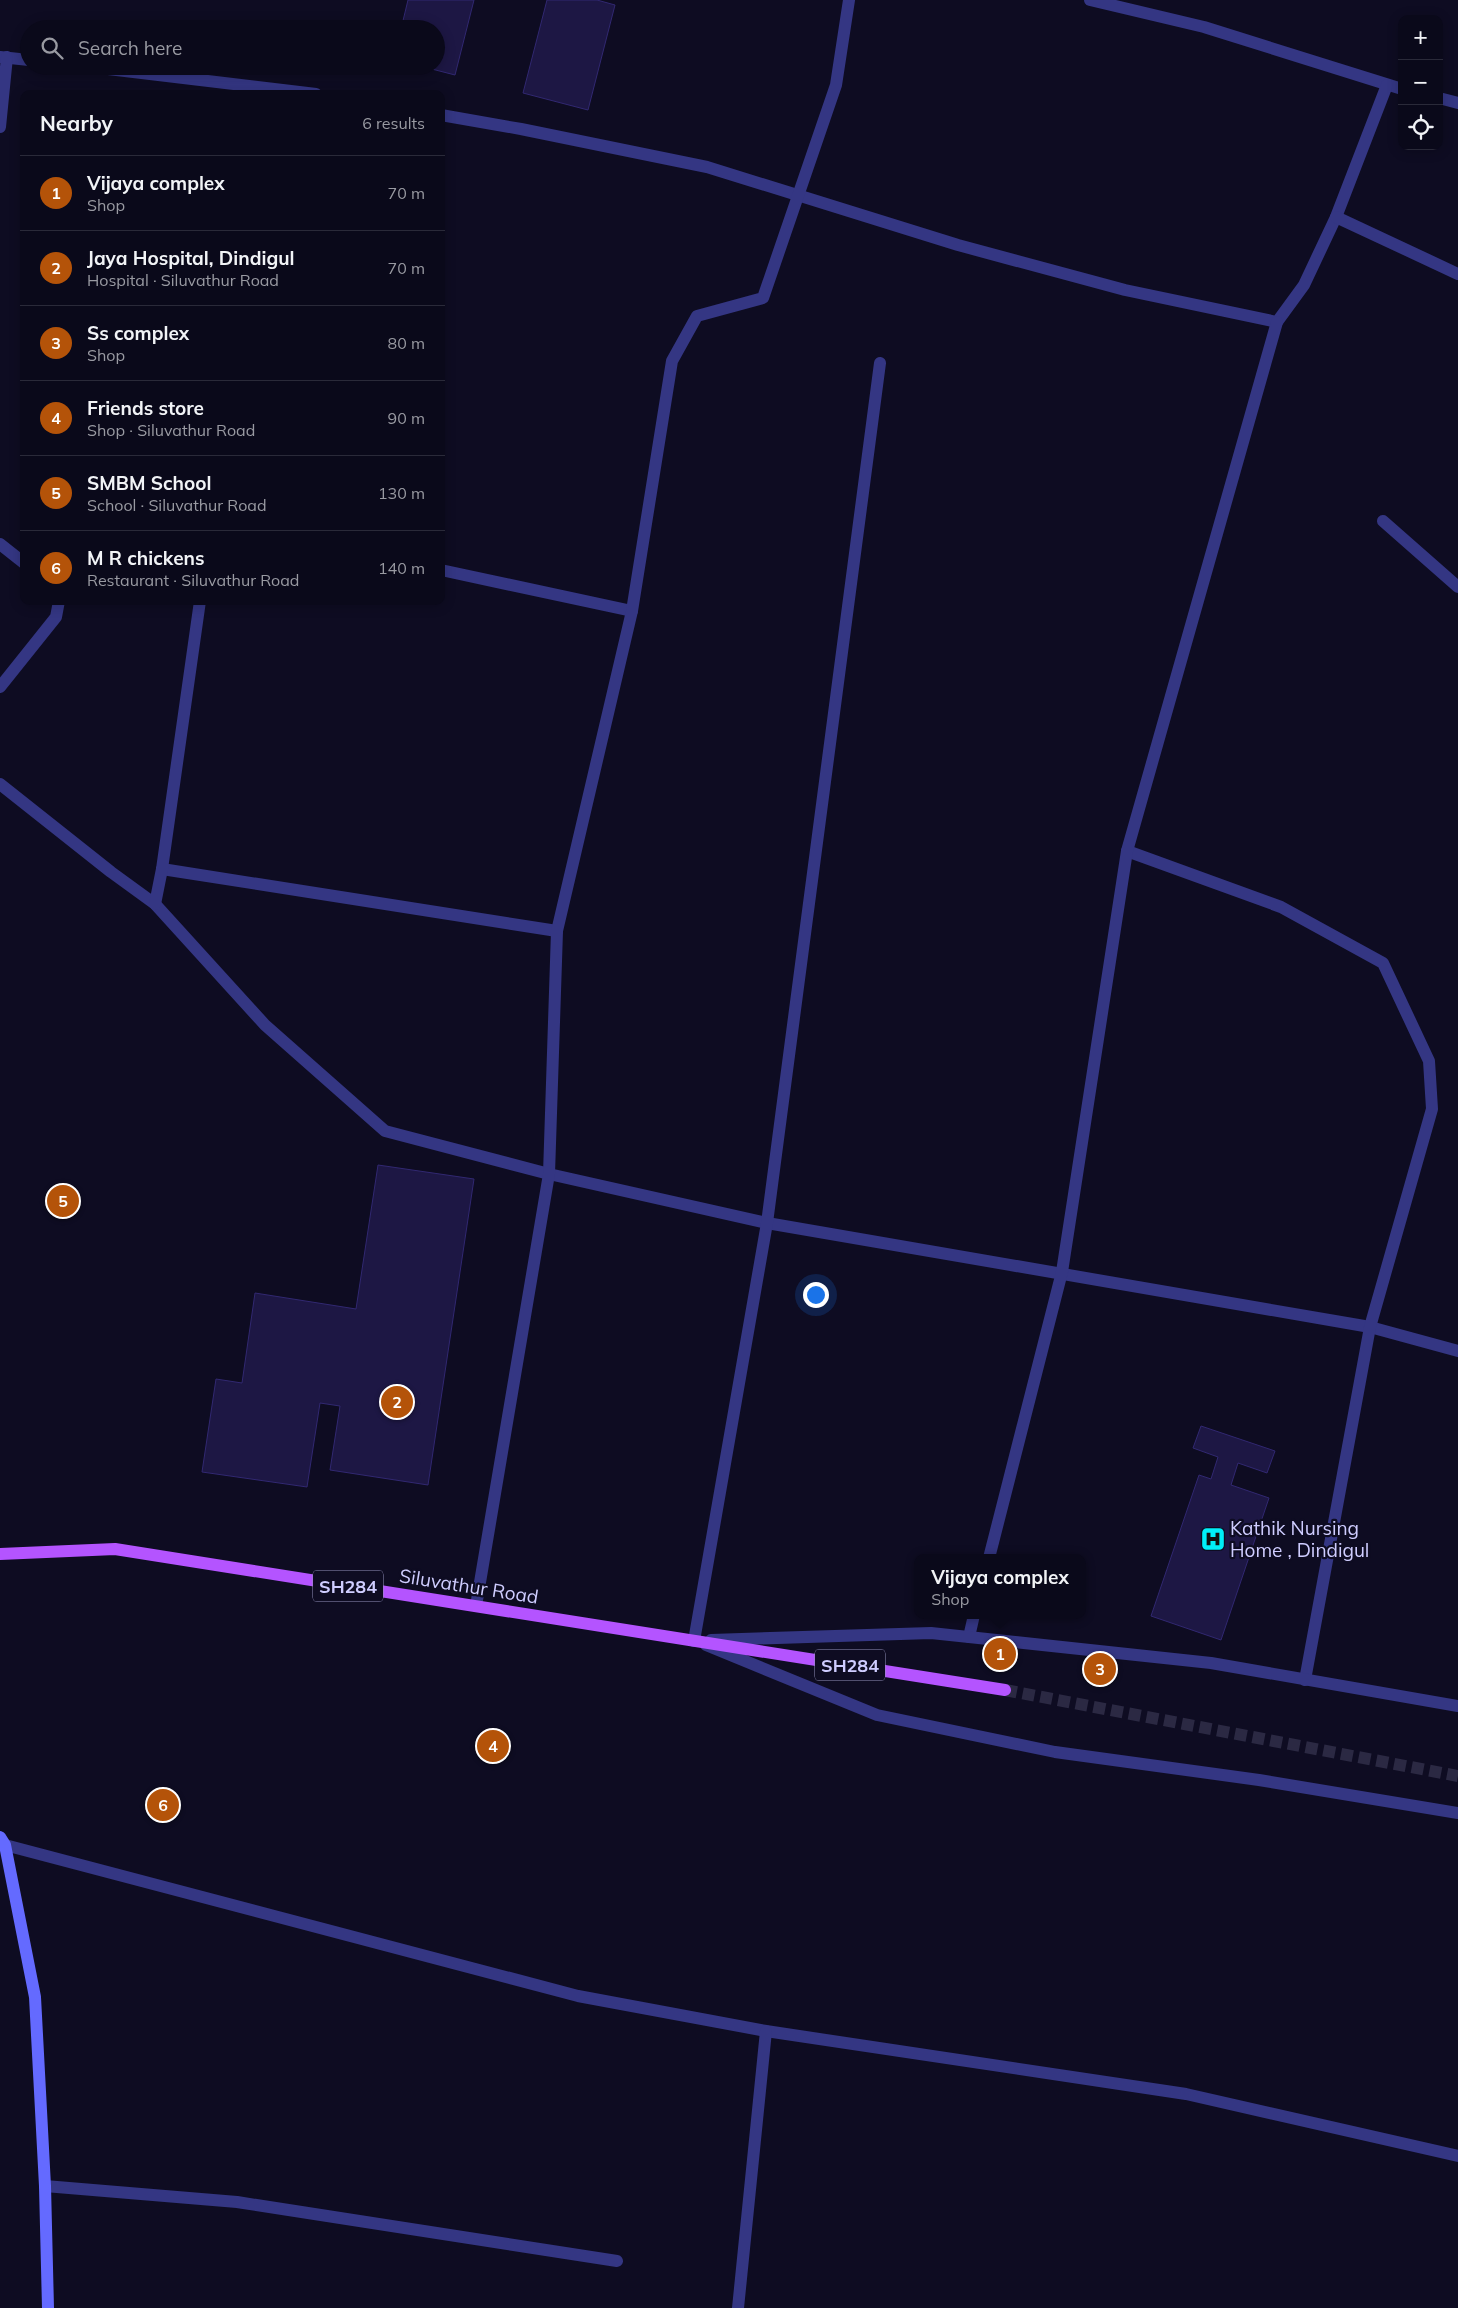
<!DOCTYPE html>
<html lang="en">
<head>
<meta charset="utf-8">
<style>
  :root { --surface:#0a091a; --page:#181727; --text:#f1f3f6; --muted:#999aa2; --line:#2a2a39; --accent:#b45309 }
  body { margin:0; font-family:Mulish,sans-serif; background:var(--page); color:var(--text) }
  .controls { position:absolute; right:15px; top:15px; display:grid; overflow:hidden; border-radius:10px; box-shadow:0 2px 12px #0003 }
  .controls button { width:45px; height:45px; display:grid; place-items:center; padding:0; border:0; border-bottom:1px solid var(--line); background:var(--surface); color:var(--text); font:25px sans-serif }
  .you { position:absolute; left:815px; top:1294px; width:18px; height:18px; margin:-12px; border:4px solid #fff; border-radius:50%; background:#1a73e8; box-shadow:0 0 0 8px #1a73e833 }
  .badge { display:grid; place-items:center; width:32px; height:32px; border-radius:50%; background:var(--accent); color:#fff; font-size:16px; font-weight:700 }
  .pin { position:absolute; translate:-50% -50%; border:2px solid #fff; box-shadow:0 1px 5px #0006 }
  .popup { position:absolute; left:914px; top:1554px; width:172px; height:65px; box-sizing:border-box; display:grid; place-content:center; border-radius:10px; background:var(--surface); filter:drop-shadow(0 1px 4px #0005); font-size:16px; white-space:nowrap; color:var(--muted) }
  .popup b { font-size:19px; color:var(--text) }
  .popup::after { content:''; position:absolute; left:50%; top:100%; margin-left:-10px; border:10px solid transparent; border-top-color:var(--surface) }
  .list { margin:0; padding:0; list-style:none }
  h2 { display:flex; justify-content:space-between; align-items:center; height:65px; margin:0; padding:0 20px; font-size:21px }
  h2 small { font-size:16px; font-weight:400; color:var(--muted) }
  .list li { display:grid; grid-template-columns:32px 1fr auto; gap:15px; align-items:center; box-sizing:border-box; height:75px; padding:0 20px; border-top:1px solid var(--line) }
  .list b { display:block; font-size:19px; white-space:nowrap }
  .list p { margin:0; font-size:16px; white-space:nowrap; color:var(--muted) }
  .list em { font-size:16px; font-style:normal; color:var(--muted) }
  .icon { flex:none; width:28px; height:28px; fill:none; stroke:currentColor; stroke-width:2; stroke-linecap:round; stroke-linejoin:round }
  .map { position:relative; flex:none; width:1458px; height:2308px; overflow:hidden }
  .search { position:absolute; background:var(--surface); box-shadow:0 2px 12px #0003; left:20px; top:20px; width:425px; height:55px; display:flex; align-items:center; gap:12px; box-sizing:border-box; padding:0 18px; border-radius:28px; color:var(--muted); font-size:19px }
  .panel { position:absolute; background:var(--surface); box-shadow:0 2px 12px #0003; left:20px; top:90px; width:425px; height:515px; border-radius:10px }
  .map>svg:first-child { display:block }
</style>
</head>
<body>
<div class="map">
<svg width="1458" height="2308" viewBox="0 0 1458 2308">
  <rect width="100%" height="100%" fill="#0e0c22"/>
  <g fill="#1d1744" stroke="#312871">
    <path d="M 408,0 L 474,0 L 455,75 L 420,66 L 436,66 L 436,29 L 401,29 Z"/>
    <path d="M 547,0 L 597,0 L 615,5 L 588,110 L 523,93 Z"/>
    <path d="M 378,1165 L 474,1179 L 428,1485 L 330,1470 L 340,1406 L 320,1403 L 307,1487 L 202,1472 L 216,1379 L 242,1383 L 255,1293 L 356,1309 Z"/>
    <path d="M 1201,1426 L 1275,1451 L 1267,1473 L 1238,1463 L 1231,1485 L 1269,1498 L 1221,1640 L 1151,1616 L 1199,1475 L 1211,1479 L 1218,1457 L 1193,1448 Z"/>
  </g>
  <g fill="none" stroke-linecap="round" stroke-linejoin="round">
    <path stroke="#2b2943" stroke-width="12" stroke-dasharray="12 6" stroke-linecap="butt" d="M 1005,1690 L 1458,1776"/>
    <g stroke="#343683" stroke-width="12">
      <path d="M 1090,0 L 1204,27 L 1402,89"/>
      <path d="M 0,57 L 29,60"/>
      <path d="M 83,66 L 316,94"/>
      <path d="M 1439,98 L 1458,103"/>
      <path d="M 441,115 L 521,129 L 707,167 L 958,245 L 1125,290 L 1277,322 L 1304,285 L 1336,217 L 1387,85"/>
      <path d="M 0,127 L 7,57"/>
      <path d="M 1336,217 L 1458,274"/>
      <path d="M 1383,521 L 1458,587"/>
      <path d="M 0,544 L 24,563"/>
      <path d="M 441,570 L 632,611"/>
      <path d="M 0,687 L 56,617 L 59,601"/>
      <path d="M 0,784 L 111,872 L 155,904 L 265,1025 L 385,1131 L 549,1174 L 767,1223 L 1370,1327 L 1458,1351"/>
      <path d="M 1127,851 L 1281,907 L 1383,963 L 1429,1061 L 1432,1109 L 1370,1327 L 1305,1680"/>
      <path d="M 162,869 L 557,931"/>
      <path d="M 155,904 L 162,869 L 200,601"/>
      <path d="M 989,1558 L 1062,1272 L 1127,851 L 1277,322"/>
      <path d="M 476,1606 L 549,1174 L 557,931 L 632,611 L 672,361 L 697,316 L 763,298 L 836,85 L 849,0"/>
      <path d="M 969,1637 L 974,1615"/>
      <path d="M 711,1640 L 931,1633 L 1211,1663 L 1458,1706"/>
      <path d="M 694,1641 L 767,1223 L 880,363"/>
      <path d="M 706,1645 L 877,1715 L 1055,1752 L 1259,1780 L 1458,1813"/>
      <path d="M 5,1845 L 578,1996 L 766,2031 L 1186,2094 L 1458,2156"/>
      <path d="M 45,2186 L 237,2202 L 617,2261"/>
      <path d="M 738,2308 L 766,2031"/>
    </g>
    <path stroke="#646aff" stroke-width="12" d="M 0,1837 L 5,1845 L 35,1997 L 45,2186 L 48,2308"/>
    <path stroke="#b454ff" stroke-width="12" d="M 0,1554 L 115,1549 L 1005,1690"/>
  </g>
  <defs>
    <symbol id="hospital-square" viewBox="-11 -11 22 22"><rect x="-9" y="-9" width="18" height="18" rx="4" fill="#00eff8" stroke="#0e0c22"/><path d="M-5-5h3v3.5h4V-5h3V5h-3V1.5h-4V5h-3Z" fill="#111"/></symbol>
  </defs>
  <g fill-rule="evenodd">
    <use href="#hospital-square" x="1199" y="1525" width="28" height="28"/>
  </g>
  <g text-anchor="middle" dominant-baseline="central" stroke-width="4.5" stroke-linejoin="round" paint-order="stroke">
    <g fill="#0e0c22" stroke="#9593bd" stroke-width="1">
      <rect x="313" y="1570.5" width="70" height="31" rx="4"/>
      <rect x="815" y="1649.5" width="70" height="31" rx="4"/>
    </g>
    <g font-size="18" font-weight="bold" fill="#cfcdff">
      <text x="348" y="1586">SH284</text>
      <text x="850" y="1665">SH284</text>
    </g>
    <g font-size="19" fill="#cfcdff" stroke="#0e0c22" text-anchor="start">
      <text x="1230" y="1528">Kathik Nursing<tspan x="1230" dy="22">Home , Dindigul</tspan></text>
    </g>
    <g font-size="19" fill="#cfcdff" stroke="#0e0c22">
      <text transform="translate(469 1586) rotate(9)">Siluvathur Road</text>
    </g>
  </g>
</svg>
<div class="controls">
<button>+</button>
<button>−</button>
<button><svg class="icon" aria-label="locate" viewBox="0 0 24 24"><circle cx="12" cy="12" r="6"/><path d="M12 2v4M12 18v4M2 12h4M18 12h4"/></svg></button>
</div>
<div class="you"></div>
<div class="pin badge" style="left:1000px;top:1654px">1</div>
<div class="popup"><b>Vijaya complex</b>Shop</div>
<div class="pin badge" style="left:397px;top:1402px">2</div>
<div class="pin badge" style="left:1100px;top:1669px">3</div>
<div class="pin badge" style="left:493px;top:1746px">4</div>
<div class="pin badge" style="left:63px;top:1201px">5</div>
<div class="pin badge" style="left:163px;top:1805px">6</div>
<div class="search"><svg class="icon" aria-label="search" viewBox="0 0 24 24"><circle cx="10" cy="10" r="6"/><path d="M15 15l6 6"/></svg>Search here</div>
<section class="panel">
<h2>Nearby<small>6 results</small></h2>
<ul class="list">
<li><span class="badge">1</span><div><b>Vijaya complex</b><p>Shop</p></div><em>70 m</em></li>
<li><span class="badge">2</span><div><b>Jaya Hospital, Dindigul</b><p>Hospital · Siluvathur Road</p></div><em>70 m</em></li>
<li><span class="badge">3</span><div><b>Ss complex</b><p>Shop</p></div><em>80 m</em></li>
<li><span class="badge">4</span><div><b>Friends store</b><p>Shop · Siluvathur Road</p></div><em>90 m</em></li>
<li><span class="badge">5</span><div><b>SMBM School</b><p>School · Siluvathur Road</p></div><em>130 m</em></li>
<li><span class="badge">6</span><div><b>M R chickens</b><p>Restaurant · Siluvathur Road</p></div><em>140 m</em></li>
</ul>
</section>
</div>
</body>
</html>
